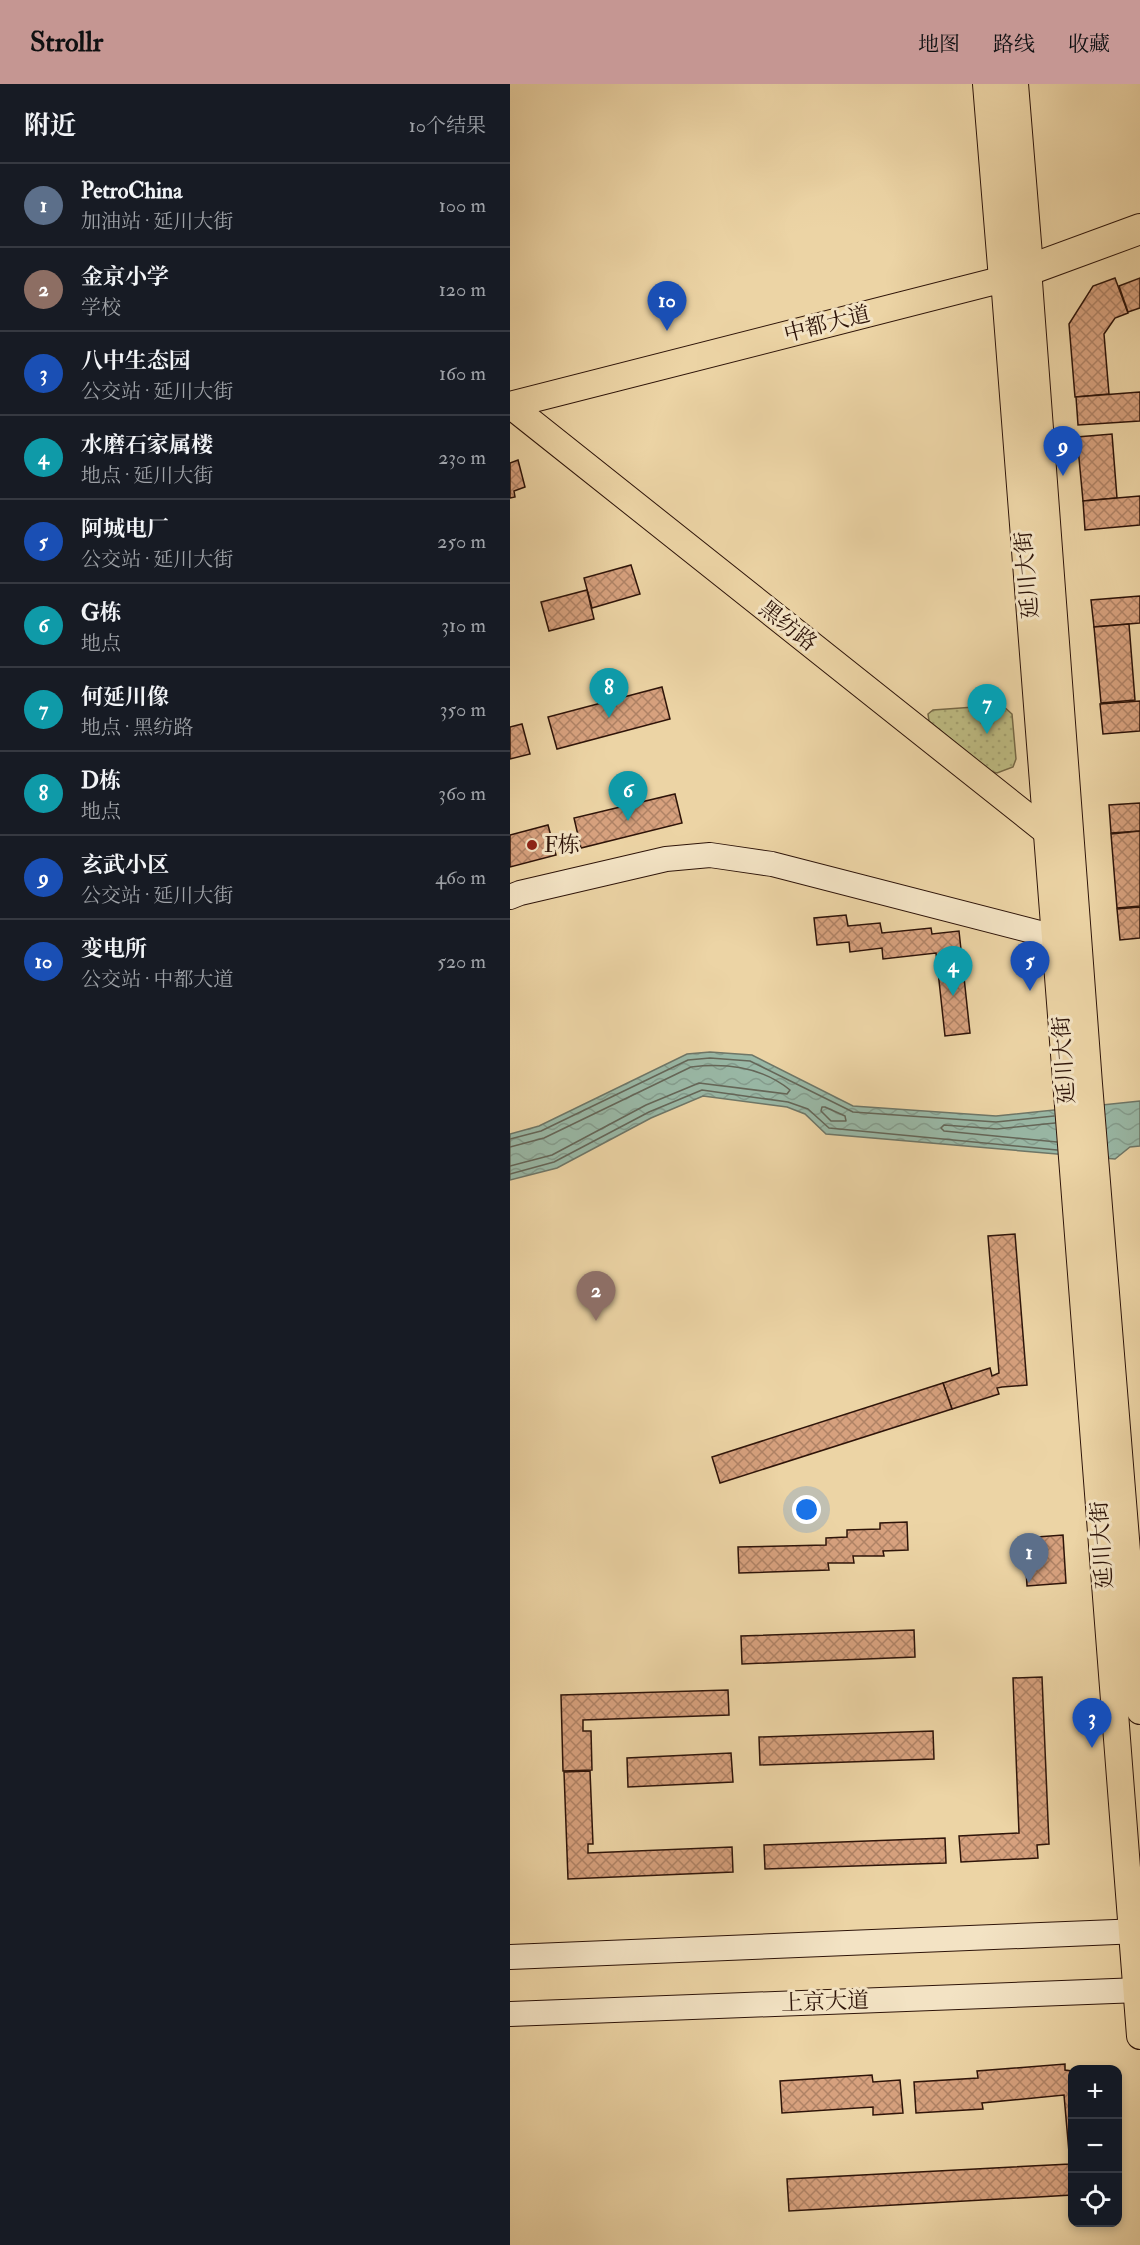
<!DOCTYPE html>
<html lang="zh">
<head>
<meta charset="utf-8">
<style>
  :root { --surface:#171b24; --page:#242831; --text:#f1f3f6; --muted:#9ea1a6; --line:#363941; --accent:#c59692 }
  body { margin:0; font-family:"IM FELL Double Pica","Noto Serif SC",serif; background:var(--page); color:var(--text) }
  .controls { position:absolute; right:18px; bottom:18px; display:grid; overflow:hidden; border-radius:12px; box-shadow:0 3px 9px #0003 }
  .controls button { width:54px; height:54px; display:grid; place-items:center; padding:0; border:0; border-bottom:2px solid var(--line); background:var(--surface); color:var(--text); font:30px sans-serif }
  .you { position:absolute; left:297px; top:1426px; width:21px; height:21px; margin:-15px; border:4px solid #fff; border-radius:50%; background:#1a73e8; box-shadow:0 0 0 9px #1a73e833 }
  .badge { display:grid; place-items:center; width:39px; height:39px; border-radius:50%; background:var(--accent); color:#fff; font-size:20px; font-weight:700 }
  .pin { position:absolute; translate:-50% -50px; filter:drop-shadow(0 2px 3px #0008) }
  .pin::after { content:''; position:absolute; top:32px; width:21px; height:18px; background:inherit; clip-path:polygon(0 0,100% 0,50% 100%) }
  .list { margin:0; padding:0; list-style:none }
  h2 { display:flex; justify-content:space-between; align-items:center; height:78px; margin:0; padding:0 24px; font-size:26px }
  h2 small { font-size:20px; font-weight:400; color:var(--muted) }
  .list li { display:grid; grid-template-columns:39px 1fr auto; gap:18px; align-items:center; box-sizing:border-box; height:84px; padding:0 24px; border-top:2px solid var(--line) }
  .list b { display:block; font-size:22px; white-space:nowrap }
  .list p { margin:0; font-size:20px; white-space:nowrap; color:var(--muted) }
  .list em { font-size:20px; font-style:normal; color:var(--muted) }
  .icon { flex:none; width:33px; height:33px; fill:none; stroke:currentColor; stroke-width:2; stroke-linecap:round; stroke-linejoin:round }
  .map { position:relative; flex:none; width:630px; height:2161px; overflow:hidden }
  header { display:flex; align-items:center; gap:36px; box-sizing:border-box; height:84px; padding:0 30px; background:var(--accent); color:#111 }
  header strong { font-size:28px }
  nav { display:flex; gap:33px; margin-inline-start:auto; font-size:21px }
  main { display:flex }
  aside { flex:1; background:var(--surface) }
  .map>svg:first-child { display:block }
</style>
</head>
<body>
<header>
<strong>Strollr</strong>
<nav><a>地图</a><a>路线</a><a>收藏</a></nav>
</header>
<main>
<aside>
<h2>附近<small>10个结果</small></h2>
<ul class="list">
<li><span class="badge" style="background:#5c6f8a">1</span><div><b>PetroChina</b><p>加油站 · 延川大街</p></div><em>100 m</em></li>
<li><span class="badge" style="background:#8d6e63">2</span><div><b>金京小学</b><p>学校</p></div><em>120 m</em></li>
<li><span class="badge" style="background:#1a4fb4">3</span><div><b>八中生态园</b><p>公交站 · 延川大街</p></div><em>160 m</em></li>
<li><span class="badge" style="background:#0f9aa8">4</span><div><b>水磨石家属楼</b><p>地点 · 延川大街</p></div><em>230 m</em></li>
<li><span class="badge" style="background:#1a4fb4">5</span><div><b>阿城电厂</b><p>公交站 · 延川大街</p></div><em>250 m</em></li>
<li><span class="badge" style="background:#0f9aa8">6</span><div><b>G栋</b><p>地点</p></div><em>310 m</em></li>
<li><span class="badge" style="background:#0f9aa8">7</span><div><b>何延川像</b><p>地点 · 黑纺路</p></div><em>350 m</em></li>
<li><span class="badge" style="background:#0f9aa8">8</span><div><b>D栋</b><p>地点</p></div><em>360 m</em></li>
<li><span class="badge" style="background:#1a4fb4">9</span><div><b>玄武小区</b><p>公交站 · 延川大街</p></div><em>460 m</em></li>
<li><span class="badge" style="background:#1a4fb4">10</span><div><b>变电所</b><p>公交站 · 中都大道</p></div><em>520 m</em></li>
</ul>
</aside>
<div class="map">
<svg width="630" height="2161" viewBox="0 0 630 2161">
  <defs>
    <pattern id="garden-dots" width="8" height="8" patternUnits="userSpaceOnUse" patternTransform="scale(1.5)"><rect width="8" height="8" fill="#bdbb82"/><path d="M2 2h.1M6 6h.1" fill="none" stroke="#a3a06f" stroke-width="1.8" stroke-linecap="round"/></pattern>
    <pattern id="water-waves" width="16" height="10" patternUnits="userSpaceOnUse" patternTransform="scale(1.5)"><rect width="16" height="10" fill="#99b8a6"/><path d="M0 5q4-4 8 0t8 0" fill="none" stroke="#849d8e"/></pattern>
    <pattern id="building-cross-hatch" width="8" height="8" patternUnits="userSpaceOnUse" patternTransform="scale(1.5)"><rect width="8" height="8" fill="#d7a17e"/><path d="M0 0l8 8M0 8l8-8" fill="none" stroke="#af8265"/></pattern>
  </defs>
  <rect width="100%" height="100%" fill="#ecd4a5"/>
  <filter id="stains"><feTurbulence type="fractalNoise" baseFrequency=".00333" numOctaves="4"/><feColorMatrix values="0 0 0 0 .2 0 0 0 0 .09 0 0 0 0 .02 0 0 0 .5 -.17"/></filter>
  <radialGradient id="worn" r=".72"><stop offset=".6" stop-color="#630" stop-opacity="0"/><stop offset="1" stop-color="#630" stop-opacity=".3"/></radialGradient>
  <path fill="url(#garden-dots)" stroke="#766846" stroke-width="1.5" d="M 492,621 L 502,630 L 506,675 L 503,683 L 487,689 L 479,687 L 419,637 L 418,630 L 423,626 Z"/>
  <path fill="url(#water-waves)" stroke="#6e7667" stroke-width="1.5" d="M 200,968 L 242,971 L 343,1022 L 486,1032 L 630,1017 L 630,1062 L 620,1063 L 605,1075 L 316,1050 L 295,1030 L 277,1023 L 193,1012 L 141,1034 L 47,1084 L 0,1096 L 0,1050 L 29,1042 L 177,970 Z"/>
  <g fill="none" stroke-linecap="round" stroke-linejoin="round">
    <g stroke="#646658" stroke-width="1.5">
      <path d="M 315,1023 L 335,1032 L 336,1037 L 321,1037 L 311,1027 L 312,1023 Z"/>
      <path d="M 545,1039 L 487,1045 L 434,1041 L 431,1044 L 434,1047 L 547,1058"/>
      <path d="M 0,1055 L 31,1047 L 178,976 L 200,974 L 240,977 L 343,1028 L 486,1038 L 544,1032"/>
      <path d="M 0,1063 L 34,1054 L 181,983 C 215,979 252,983 280,1006 L 277,1010 L 189,999 L 136,1021 L 42,1071 L 0,1082"/>
      <path d="M 0,1090 L 44,1078 L 139,1028 L 192,1006 L 278,1018 L 298,1025 L 319,1044 L 547,1066"/>
    </g>
  </g>
  <g fill="url(#building-cross-hatch)" stroke="#2e1409" stroke-width="1.5">
    <path d="M 605,194 L 618,229 L 605,234 L 594,250 L 599,310 L 565,313 L 559,240 L 583,202 Z"/>
    <path d="M 630,194 L 630,224 L 618,228 L 609,202 Z"/>
    <path d="M 630,308 L 630,337 L 568,341 L 566,313 Z"/>
    <path d="M 602,350 L 607,414 L 573,417 L 567,353 Z"/>
    <path d="M 8,376 L 15,403 L 4,407 L 5,413 L 0,414 L 0,379 Z"/>
    <path d="M 630,412 L 630,441 L 575,446 L 573,417 Z"/>
    <path d="M 121,481 L 130,510 L 82,524 L 74,494 Z"/>
    <path d="M 77,506 L 84,535 L 39,547 L 31,518 Z"/>
    <path d="M 630,512 L 630,539 L 584,543 L 581,516 Z"/>
    <path d="M 619,540 L 625,616 L 591,619 L 584,543 Z"/>
    <path d="M 152,603 L 160,635 L 47,665 L 38,633 Z"/>
    <path d="M 630,617 L 630,647 L 593,650 L 590,620 Z"/>
    <path d="M 12,640 L 20,670 L 0,675 L 0,643 Z"/>
    <path d="M 165,710 L 172,739 L 71,764 L 64,734 Z"/>
    <path d="M 630,719 L 630,747 L 601,749 L 599,721 Z"/>
    <path d="M 38,741 L 46,771 L 0,783 L 0,751 Z"/>
    <path d="M 630,747 L 630,822 L 607,824 L 601,750 Z"/>
    <path d="M 630,823 L 630,854 L 610,856 L 607,825 Z"/>
    <path d="M 336,831 L 338,842 L 370,839 L 372,849 L 421,844 L 422,850 L 449,847 L 460,949 L 435,952 L 426,869 L 373,875 L 372,864 L 340,868 L 339,858 L 307,861 L 304,834 Z"/>
    <path d="M 505,1150 L 517,1301 L 492,1303 L 487,1304 L 489,1310 L 442,1325 L 433,1299 L 480,1284 L 482,1292 L 489,1289 L 478,1152 Z"/>
    <path d="M 433,1299 L 442,1325 L 210,1399 L 202,1373 Z"/>
    <path d="M 397,1438 L 398,1466 L 373,1467 L 374,1472 L 343,1472 L 344,1479 L 318,1479 L 319,1486 L 229,1489 L 228,1463 L 316,1461 L 316,1454 L 337,1453 L 337,1446 L 370,1445 L 370,1439 Z"/>
    <path d="M 553,1451 L 556,1499 L 517,1502 L 514,1454 Z"/>
    <path d="M 404,1546 L 405,1573 L 232,1580 L 231,1552 Z"/>
    <path d="M 532,1593 L 539,1760 L 527,1761 L 528,1774 L 451,1778 L 449,1752 L 509,1749 L 503,1594 Z"/>
    <path d="M 218,1606 L 219,1631 L 73,1636 L 73,1647 L 81,1647 L 82,1686 L 53,1687 L 51,1611 Z"/>
    <path d="M 423,1647 L 424,1675 L 250,1681 L 249,1653 Z"/>
    <path d="M 221,1669 L 223,1698 L 118,1703 L 117,1674 Z"/>
    <path d="M 80,1687 L 83,1760 L 78,1760 L 78,1769 L 222,1763 L 223,1788 L 58,1795 L 54,1688 Z"/>
    <path d="M 435,1754 L 436,1779 L 255,1785 L 254,1761 Z"/>
    <path d="M 555,1980 L 555,1986 L 562,1987 L 562,2111 L 279,2127 L 277,2095 L 560,2080 L 554,2011 L 472,2019 L 473,2025 L 406,2029 L 404,1998 L 468,1994 L 467,1987 Z"/>
    <path d="M 362,1991 L 363,1998 L 390,1996 L 393,2029 L 363,2031 L 363,2023 L 272,2029 L 270,1997 Z"/>
  </g>
  <g fill="none" stroke-linecap="round" stroke-linejoin="round">
    <defs>
      <g id="secondary">
        <path d="M 0,813 L 10,809 L 156,775 L 200,771 L 262,780 L 561,857"/>
        <path d="M 0,1873 L 630,1847"/>
        <path d="M 0,1930 L 630,1906"/>
      </g>
      <g id="primary">
        <path d="M 517,171 L 579,1000 L 630,1627"/>
        <path d="M 0,321 L 494,195 L 630,1952"/>
        <path d="M 0,321 L 537,748 L 546,747"/>
      </g>
      <g id="highway">
        <path d="M 478,0 L 494,195 L 630,145"/>
        <path d="M 503,0 L 517,171"/>
      </g>
    </defs>
    <use href="#secondary" stroke="#2e1409" stroke-width="26"/>
    <use href="#primary" stroke="#2e1409" stroke-width="28"/>
    <use href="#highway" stroke="#2e1409" stroke-width="32"/>
    <use href="#secondary" stroke="#f3e3c4" stroke-width="24"/>
    <use href="#primary" stroke="#ecd4a5" stroke-width="26"/>
    <use href="#highway" stroke="#ecd4a5" stroke-width="30"/>
  </g>
  <circle fill="#8f2418" stroke="#f3e3c4" stroke-width="2" cx="22" cy="761" r="6"/>
  <g text-anchor="middle" dominant-baseline="central" stroke-width="6" stroke-linejoin="round" paint-order="stroke">
    <g font-size="22" fill="#2e1409" stroke="#f3e3c4">
      <text transform="translate(317 240) rotate(-14)">中都大道</text>
      <text transform="translate(517 491) rotate(-95)">延川大街</text>
      <text transform="translate(278 542) rotate(38)">黑纺路</text>
      <text transform="translate(554 976) rotate(-94)">延川大街</text>
      <text transform="translate(592 1461) rotate(-94)">延川大街</text>
      <text transform="translate(315 1918) rotate(-2)">上京大道</text>
    </g>
    <g font-size="22" fill="#2e1409" stroke="#f3e3c4" text-anchor="start">
      <text x="34" y="761">F栋</text>
    </g>
  </g>
  <rect width="100%" height="100%" filter="url(#stains)"/>
  <rect width="100%" height="100%" fill="url(#worn)"/>
</svg>
<div class="controls">
<button>+</button>
<button>−</button>
<button><svg class="icon" aria-label="locate" viewBox="0 0 24 24"><circle cx="12" cy="12" r="6"/><path d="M12 2v4M12 18v4M2 12h4M18 12h4"/></svg></button>
</div>
<div class="you"></div>
<div class="pin badge" style="left:519px;top:1499px;background:#5c6f8a">1</div>
<div class="pin badge" style="left:86px;top:1237px;background:#8d6e63">2</div>
<div class="pin badge" style="left:582px;top:1664px;background:#1a4fb4">3</div>
<div class="pin badge" style="left:443px;top:912px;background:#0f9aa8">4</div>
<div class="pin badge" style="left:520px;top:907px;background:#1a4fb4">5</div>
<div class="pin badge" style="left:118px;top:737px;background:#0f9aa8">6</div>
<div class="pin badge" style="left:477px;top:650px;background:#0f9aa8">7</div>
<div class="pin badge" style="left:99px;top:634px;background:#0f9aa8">8</div>
<div class="pin badge" style="left:553px;top:392px;background:#1a4fb4">9</div>
<div class="pin badge" style="left:157px;top:247px;background:#1a4fb4">10</div>
</div>
</main>
</body>
</html>
